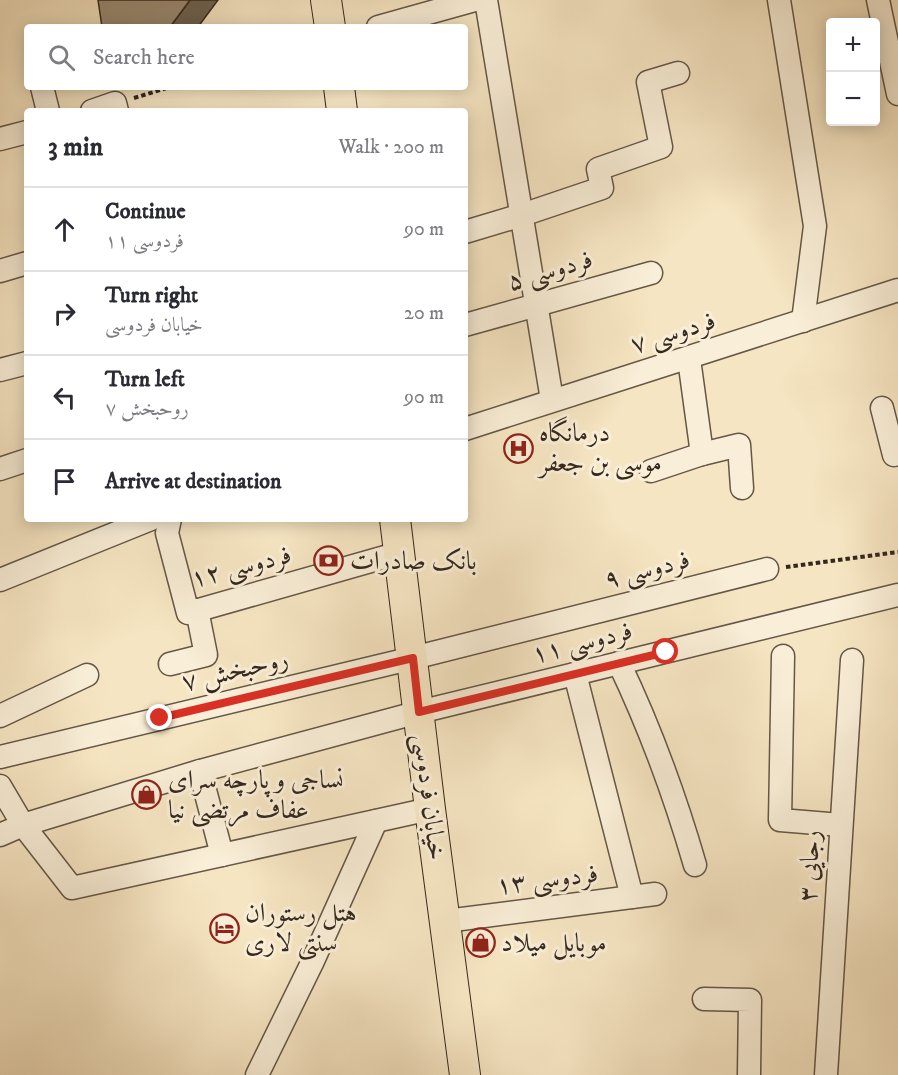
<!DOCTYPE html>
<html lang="en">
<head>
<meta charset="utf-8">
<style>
  :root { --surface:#fff; --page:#f2f2f3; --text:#2b2b33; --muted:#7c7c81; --line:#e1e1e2 }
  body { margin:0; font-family:"IM FELL DW Pica",Amiri,serif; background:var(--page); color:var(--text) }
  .controls { position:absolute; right:18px; top:18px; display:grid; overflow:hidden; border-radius:6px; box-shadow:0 3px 15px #0003 }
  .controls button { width:54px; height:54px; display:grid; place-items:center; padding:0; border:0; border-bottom:2px solid var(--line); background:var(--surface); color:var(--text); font:30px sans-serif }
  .stop { position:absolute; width:18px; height:18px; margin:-14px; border:4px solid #d93025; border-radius:50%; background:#fff }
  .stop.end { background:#d93025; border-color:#fff; box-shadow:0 2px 6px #0008 }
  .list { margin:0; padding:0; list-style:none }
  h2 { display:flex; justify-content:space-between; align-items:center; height:78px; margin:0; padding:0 24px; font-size:26px }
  h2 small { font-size:20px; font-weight:400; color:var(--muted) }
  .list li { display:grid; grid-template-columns:39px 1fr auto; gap:18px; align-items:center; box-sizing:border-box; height:84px; padding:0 24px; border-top:2px solid var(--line) }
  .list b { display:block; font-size:22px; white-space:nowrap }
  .list p { margin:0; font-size:20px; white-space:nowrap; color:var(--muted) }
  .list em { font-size:20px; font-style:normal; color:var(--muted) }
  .icon { flex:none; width:33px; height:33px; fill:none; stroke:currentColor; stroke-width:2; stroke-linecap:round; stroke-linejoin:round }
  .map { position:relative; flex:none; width:898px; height:1075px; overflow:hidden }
  .search { position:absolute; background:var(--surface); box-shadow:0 3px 15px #0003; left:24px; top:24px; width:444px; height:66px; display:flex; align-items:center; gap:15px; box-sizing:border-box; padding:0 21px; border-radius:6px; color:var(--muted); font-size:22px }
  .panel { position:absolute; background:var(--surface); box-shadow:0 3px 15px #0003; left:24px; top:108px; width:444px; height:414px; border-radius:6px }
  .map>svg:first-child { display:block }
</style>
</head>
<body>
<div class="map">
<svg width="898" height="1075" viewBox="0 0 898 1075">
  <rect width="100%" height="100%" fill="#f6e5c2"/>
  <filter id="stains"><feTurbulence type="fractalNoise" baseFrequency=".00333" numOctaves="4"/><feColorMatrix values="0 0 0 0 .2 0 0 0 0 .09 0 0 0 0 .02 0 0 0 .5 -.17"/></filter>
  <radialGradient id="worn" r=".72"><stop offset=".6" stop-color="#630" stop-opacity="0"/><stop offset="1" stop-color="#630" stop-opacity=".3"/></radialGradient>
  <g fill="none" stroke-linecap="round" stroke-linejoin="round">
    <defs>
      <g id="minor">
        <path d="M 486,0 L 552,400"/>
        <path d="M 779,0 L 815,226 L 803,321"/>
        <path d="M 878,0 L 898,94"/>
        <path d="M 378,27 L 475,0"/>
        <path d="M 42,87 L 48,111"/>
        <path d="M 92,111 L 115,103 L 117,111"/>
        <path d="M 0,139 L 27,132"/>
        <path d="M 465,232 L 522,215 L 602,188 L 598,169 L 661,147 L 648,82 L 678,73"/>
        <path d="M 0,271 L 27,263"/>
        <path d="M 465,325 L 651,273"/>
        <path d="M 689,359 L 702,454"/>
        <path d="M 0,370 L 27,363"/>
        <path d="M 882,408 L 894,455 L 898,453"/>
        <path d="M 465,429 L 898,290"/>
        <path d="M 0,469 L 27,460"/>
        <path d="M 651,471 L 702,454 L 739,445 L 742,488"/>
        <path d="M 170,519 L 167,533 L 188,613 L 399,553"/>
        <path d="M 0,580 L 151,519"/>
        <path d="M 783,656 L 780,820 L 841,825"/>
        <path d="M 619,663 C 650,728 675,796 695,865"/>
        <path d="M 170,664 L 206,655 L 197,610"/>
        <path d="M 575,674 L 632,897"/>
        <path d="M 0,716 L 87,675"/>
        <path d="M 0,757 L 413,658 L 767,569"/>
        <path d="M 200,771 L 222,855"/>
        <path d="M 0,786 L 23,825 L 72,888 L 430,809"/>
        <path d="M 0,835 L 23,825 L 200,771 L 419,712 L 898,595"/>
        <path d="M 446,921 L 655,894"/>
        <path d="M 704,999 L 750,1000 L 749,1075"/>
        <path d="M 257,1075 L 312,963 L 376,821"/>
        <path d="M 826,1075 L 852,660"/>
      </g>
      <g id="major">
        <path d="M 326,0 L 330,27"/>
        <path d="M 339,87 L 342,111"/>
        <path d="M 395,519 L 430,809 L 465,1075"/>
      </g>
    </defs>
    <use href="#minor" stroke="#645747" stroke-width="25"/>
    <use href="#major" stroke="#34281e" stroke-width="32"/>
    <g stroke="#34281e" stroke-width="4" stroke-dasharray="4.5 3" stroke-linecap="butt">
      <path d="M 134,98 L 170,87"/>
      <path d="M 786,567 L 898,552"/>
    </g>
    <use href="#minor" stroke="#f9eed7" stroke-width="22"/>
    <use href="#major" stroke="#f6e5c2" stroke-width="30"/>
  </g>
  <path fill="#6b6150" stroke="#34281e" stroke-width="1.5" d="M 190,0 L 218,0 L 198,27 L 170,27 Z"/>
  <path fill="#998a73" stroke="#34281e" stroke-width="1.5" d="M 98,0 L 190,0 L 170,27 L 102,27 Z"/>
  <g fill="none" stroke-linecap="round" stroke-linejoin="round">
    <path stroke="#d93025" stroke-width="8" d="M 160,718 L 413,658 L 419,712 L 666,652"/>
  </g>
  <defs>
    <symbol id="hospital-ring" viewBox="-11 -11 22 22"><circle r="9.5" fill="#f9eed7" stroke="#8f2418" stroke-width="1.5"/><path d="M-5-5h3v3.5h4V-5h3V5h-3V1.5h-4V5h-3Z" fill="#8f2418"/></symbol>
    <symbol id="bank-ring" viewBox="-11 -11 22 22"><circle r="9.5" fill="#f9eed7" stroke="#8f2418" stroke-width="1.5"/><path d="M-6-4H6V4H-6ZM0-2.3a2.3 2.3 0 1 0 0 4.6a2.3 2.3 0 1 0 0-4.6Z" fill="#8f2418"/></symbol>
    <symbol id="shop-ring" viewBox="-11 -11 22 22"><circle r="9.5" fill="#f9eed7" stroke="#8f2418" stroke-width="1.5"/><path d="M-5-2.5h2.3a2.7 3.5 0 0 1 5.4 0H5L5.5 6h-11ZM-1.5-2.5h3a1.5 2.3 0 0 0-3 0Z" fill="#8f2418"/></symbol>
    <symbol id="hotel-ring" viewBox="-11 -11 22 22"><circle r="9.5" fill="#f9eed7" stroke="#8f2418" stroke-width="1.5"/><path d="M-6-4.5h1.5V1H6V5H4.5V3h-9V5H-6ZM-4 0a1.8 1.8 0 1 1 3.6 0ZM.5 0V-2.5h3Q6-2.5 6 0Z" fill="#8f2418"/></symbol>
  </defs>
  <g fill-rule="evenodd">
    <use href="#hospital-ring" x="502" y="432" width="33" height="33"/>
    <use href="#bank-ring" x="312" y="544" width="33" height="33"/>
    <use href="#shop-ring" x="130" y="778" width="33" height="33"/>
    <use href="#hotel-ring" x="208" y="912" width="33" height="33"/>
    <use href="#shop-ring" x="464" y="926" width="33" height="33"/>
  </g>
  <g text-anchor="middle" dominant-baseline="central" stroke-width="6" stroke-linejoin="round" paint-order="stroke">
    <g font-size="26" fill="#34281e" stroke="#f9eed7">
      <text transform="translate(550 271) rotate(-16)">فردوسی ۵</text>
      <text transform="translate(673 333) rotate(-17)">فردوسی ۷</text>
      <text transform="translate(241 567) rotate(-14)">فردوسی ۱۲</text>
      <text transform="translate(647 570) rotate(-14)">فردوسی ۹</text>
      <text transform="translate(582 643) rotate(-14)">فردوسی ۱۱</text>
      <text transform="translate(235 671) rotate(-13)">روحبخش ۷</text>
      <text transform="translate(429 797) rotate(83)">خیابان فردوسی</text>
      <text transform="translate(810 866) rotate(-87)">رجایی ۳</text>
      <text transform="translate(547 880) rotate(-7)">فردوسی ۱۳</text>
    </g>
    <g font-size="26" fill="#34281e" stroke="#f9eed7" text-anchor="start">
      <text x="539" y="433">درمانگاه<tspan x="539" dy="30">موسی بن جعفر</tspan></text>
      <text x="350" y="561">بانک صادرات</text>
      <text x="168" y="780">نساجی و پارچه سرای<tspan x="168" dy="30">عفاف مرتضی نیا</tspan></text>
      <text x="245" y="913">هتل رستوران<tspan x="245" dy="30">سنتی لاری</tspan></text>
      <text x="501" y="943">موبایل میلاد</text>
    </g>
  </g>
  <rect width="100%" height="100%" filter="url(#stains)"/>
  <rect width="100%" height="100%" fill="url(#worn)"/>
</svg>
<div class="controls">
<button>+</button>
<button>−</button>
</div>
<div class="stop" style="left:666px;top:652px"></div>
<div class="stop end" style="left:160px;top:718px"></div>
<div class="search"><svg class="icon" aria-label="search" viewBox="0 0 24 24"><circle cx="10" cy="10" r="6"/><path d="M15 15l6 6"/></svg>Search here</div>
<section class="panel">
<h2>3 min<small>Walk · 200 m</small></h2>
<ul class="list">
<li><svg class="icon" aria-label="ahead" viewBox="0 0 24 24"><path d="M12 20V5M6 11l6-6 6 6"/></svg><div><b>Continue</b><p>فردوسی ۱۱</p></div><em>90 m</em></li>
<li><svg class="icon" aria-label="right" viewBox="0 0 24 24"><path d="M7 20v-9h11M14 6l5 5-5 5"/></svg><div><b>Turn right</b><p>خیابان فردوسی</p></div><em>20 m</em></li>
<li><svg class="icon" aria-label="left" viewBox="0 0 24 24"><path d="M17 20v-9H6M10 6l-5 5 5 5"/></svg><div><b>Turn left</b><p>روحبخش ۷</p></div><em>90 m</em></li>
<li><svg class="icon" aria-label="arrive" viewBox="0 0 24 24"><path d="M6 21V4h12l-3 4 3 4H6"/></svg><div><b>Arrive at destination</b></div></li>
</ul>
</section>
</div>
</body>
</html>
